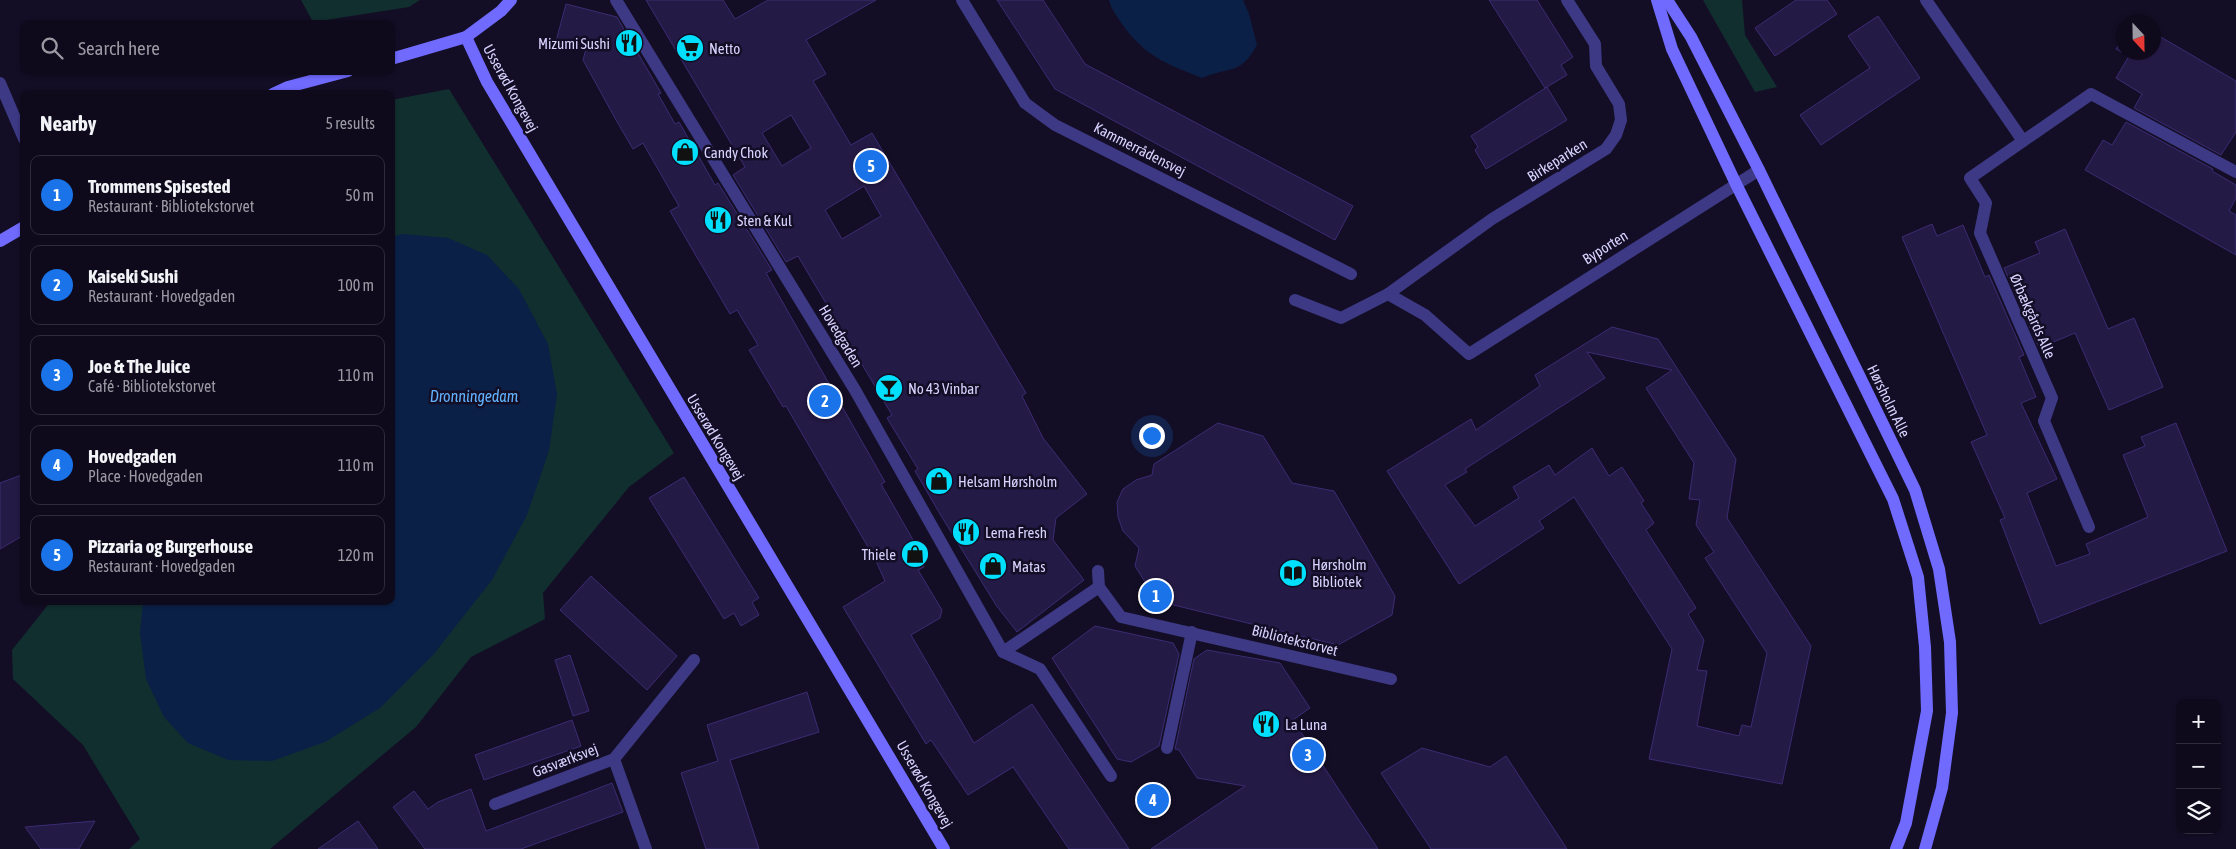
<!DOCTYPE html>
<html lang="en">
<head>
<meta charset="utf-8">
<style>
  :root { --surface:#0e0a1c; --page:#171325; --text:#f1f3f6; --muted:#9b9aa3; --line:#2e2b3b; --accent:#1a73e8 }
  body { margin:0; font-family:"Asap Condensed",sans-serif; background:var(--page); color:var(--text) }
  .controls { position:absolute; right:15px; bottom:15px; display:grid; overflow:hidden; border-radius:10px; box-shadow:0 1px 4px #0004 }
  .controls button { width:45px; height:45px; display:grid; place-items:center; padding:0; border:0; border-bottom:1px solid var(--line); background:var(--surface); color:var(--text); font:25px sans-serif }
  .compass { position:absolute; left:2116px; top:15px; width:45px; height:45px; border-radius:50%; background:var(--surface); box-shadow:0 1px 4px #0004; rotate:158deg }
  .you { position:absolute; left:1151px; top:435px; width:18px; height:18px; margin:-12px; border:4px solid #fff; border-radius:50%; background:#1a73e8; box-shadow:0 0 0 8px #1a73e833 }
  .badge { display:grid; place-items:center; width:32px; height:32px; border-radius:50%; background:var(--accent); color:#fff; font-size:16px; font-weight:700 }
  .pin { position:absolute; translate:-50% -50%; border:2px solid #fff; box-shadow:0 1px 5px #0006 }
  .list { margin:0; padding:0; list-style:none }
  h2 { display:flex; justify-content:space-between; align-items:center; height:65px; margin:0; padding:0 20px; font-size:21px }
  h2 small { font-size:16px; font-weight:400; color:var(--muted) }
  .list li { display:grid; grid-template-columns:32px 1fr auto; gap:15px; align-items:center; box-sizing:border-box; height:80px; margin:0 10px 10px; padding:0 10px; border:1px solid var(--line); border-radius:10px }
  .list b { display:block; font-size:19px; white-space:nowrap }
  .list p { margin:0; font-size:16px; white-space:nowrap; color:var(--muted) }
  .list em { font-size:16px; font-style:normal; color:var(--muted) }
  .icon { flex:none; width:28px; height:28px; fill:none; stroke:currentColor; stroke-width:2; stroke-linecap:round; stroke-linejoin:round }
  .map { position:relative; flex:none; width:2236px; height:849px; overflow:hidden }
  .search { position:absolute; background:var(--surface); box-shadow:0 1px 4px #0004; left:20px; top:20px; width:375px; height:55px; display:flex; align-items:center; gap:12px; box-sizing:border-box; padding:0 18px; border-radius:10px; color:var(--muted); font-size:19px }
  .panel { position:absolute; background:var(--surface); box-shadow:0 1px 4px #0004; left:20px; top:90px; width:375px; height:515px; border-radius:10px }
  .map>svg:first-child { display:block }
</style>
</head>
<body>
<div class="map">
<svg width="2236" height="849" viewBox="0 0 2236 849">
  <rect width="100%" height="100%" fill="#130e25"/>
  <g fill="#112f2f">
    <path d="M 301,0 L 420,0 L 409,7 L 313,22 Z"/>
    <path d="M 1703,0 L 1742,0 L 1745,35 L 1777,87 L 1755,92 Z"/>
    <path d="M 449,89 L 674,453 L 629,487 L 543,593 L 545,619 L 471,657 L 416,727 L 270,849 L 129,849 L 140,839 L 83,745 L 13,679 L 12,650 L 51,601 L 391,601 L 391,100 Z"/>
  </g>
  <g fill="#0b2047">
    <path d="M 1109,0 L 1243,0 L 1249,14 L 1257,45 C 1240,76 1229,66 1202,78 C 1165,63 1146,57 1122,24 C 1117,16 1111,9 1109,0 Z"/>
    <path d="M 403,234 L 448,238 L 487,255 L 519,289 L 548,344 L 557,394 L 549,451 L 527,515 L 492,580 L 433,655 L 380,708 L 325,742 L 272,761 L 228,760 L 188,743 L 164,717 L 146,679 L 140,633 L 143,601 L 391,601 L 391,237 Z"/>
  </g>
  <g fill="#241a46" stroke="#3b2c73" fill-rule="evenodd">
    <path d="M 646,0 L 723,0 L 735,19 L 768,0 L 876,0 L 806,40 L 826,74 L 813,81 L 851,145 L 872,133 L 1026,393 L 1022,396 L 1043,438 L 1087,494 L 1056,518 L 1053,540 L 1084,580 L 1017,632 L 996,605 L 940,514 L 915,471 L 918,469 L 887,418 L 892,415 L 798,256 L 786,262 L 733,175 L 745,167 ZM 791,115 L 811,148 L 782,166 L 762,133 ZM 864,186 L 881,216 L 842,239 L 825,210 Z"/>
    <path d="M 997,0 L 1043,0 L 1085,64 L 1353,206 L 1335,240 L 1055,89 Z"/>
    <path d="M 1489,0 L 1537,0 L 1573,57 L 1561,65 L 1567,75 L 1545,88 Z"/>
    <path d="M 1796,0 L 1827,0 L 1837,14 L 1775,56 L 1755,28 Z"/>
    <path d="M 566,4 L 617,17 L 661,93 L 658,94 L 675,124 L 679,122 L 715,185 L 718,183 L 772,270 L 766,273 L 885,482 L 881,484 L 912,538 L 924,567 L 918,570 L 942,610 L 940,618 L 911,635 L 974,743 L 1032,704 L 1129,849 L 1069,849 L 1013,767 L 968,795 L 931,740 L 926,744 L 843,607 L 885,581 L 875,559 L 786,406 L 783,407 L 749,350 L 758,345 L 737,310 L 730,314 L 670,211 L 679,206 L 643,143 L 633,149 L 616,120 L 583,60 L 586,49 L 556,41 Z"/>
    <path d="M 1878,16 L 1920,78 L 1821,145 L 1800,115 L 1870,68 L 1848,36 Z"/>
    <path d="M 2154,33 L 2236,81 L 2236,132 L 2221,155 L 2134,108 L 2142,94 L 2116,78 L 2129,56 L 2116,49 L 2124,36 L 2124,52 L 2154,52 Z"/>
    <path d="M 1547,87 L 1567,120 L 1486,169 L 1475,150 L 1478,147 L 1471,136 Z"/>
    <path d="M 2126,122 L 2213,169 L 2212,171 L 2236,185 L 2236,198 L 2229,211 L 2236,215 L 2236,255 L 2085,170 L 2103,140 L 2112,145 Z"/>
    <path d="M 1932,224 L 1937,236 L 1963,225 L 1985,277 L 1989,275 L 2024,355 L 2019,357 L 2036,397 L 2021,403 L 2057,479 L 2027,493 L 2056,566 L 2090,554 L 2086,544 L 2148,517 L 2123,455 L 2145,446 L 2141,437 L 2176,423 L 2227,551 L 2040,624 L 2000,520 L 2005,518 L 1971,442 L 1987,435 L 1902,237 Z"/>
    <path d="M 2065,229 L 2108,329 L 2134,318 L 2163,387 L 2109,410 L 2075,333 L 2039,348 L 2004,268 L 2040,253 L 2035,242 Z"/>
    <path d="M 1612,327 L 1658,339 L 1736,459 L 1727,518 L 1811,646 L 1782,784 L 1649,759 L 1672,649 L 1574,497 L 1539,521 L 1544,528 L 1459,584 L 1387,471 L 1471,419 L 1476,430 L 1540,386 L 1535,375 ZM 1587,352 L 1672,370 L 1646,388 L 1694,463 L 1689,499 L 1700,500 L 1696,525 L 1714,552 L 1705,558 L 1767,653 L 1751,727 L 1742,725 L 1739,736 L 1697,726 L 1707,671 L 1697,670 L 1704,640 L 1688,614 L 1696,608 L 1646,530 L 1654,523 L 1641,503 L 1644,501 L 1622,467 L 1609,476 L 1592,448 L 1555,475 L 1549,465 L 1513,487 L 1519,498 L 1475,526 L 1445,485 L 1467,472 L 1465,469 L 1605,378 Z"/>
    <path d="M 1218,423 L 1263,436 L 1292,483 L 1334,491 L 1395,596 L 1392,615 L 1338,645 L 1157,601 L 1135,566 L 1139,548 L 1123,531 L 1118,517 L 1117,502 L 1123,489 L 1136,480 L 1152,475 L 1154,464 Z"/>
    <path d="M 24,474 L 24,535 L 0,549 L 0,483 Z"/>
    <path d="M 684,477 L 759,598 L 752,602 L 759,615 L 741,626 L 734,613 L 724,619 L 649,498 Z"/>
    <path d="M 591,576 L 677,656 L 647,690 L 560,610 Z"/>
    <path d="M 1095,626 L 1173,643 L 1179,654 L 1159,746 L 1131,762 L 1117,759 L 1052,658 Z"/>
    <path d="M 1207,650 L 1280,663 L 1310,708 L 1293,720 L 1378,849 L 1151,849 L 1245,786 L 1197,778 L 1179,750 L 1175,749 L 1194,659 Z"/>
    <path d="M 570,655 L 589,711 L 573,716 L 555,660 Z"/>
    <path d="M 807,692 L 819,732 L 730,760 L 759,849 L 706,849 L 681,773 L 718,761 L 707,725 Z"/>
    <path d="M 572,720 L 581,746 L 484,780 L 475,755 Z"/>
    <path d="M 1422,748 L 1490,767 L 1506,756 L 1567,849 L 1431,849 L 1381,773 Z"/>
    <path d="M 612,783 L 623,812 L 521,849 L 425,849 L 393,807 L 414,791 L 428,809 L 438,802 L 471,789 L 486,831 Z"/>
    <path d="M 95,821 L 79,849 L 41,849 L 25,827 Z"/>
    <path d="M 358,821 L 378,849 L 318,849 Z"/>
  </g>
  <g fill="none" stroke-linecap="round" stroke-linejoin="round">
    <g stroke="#3d3985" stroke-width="12">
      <path d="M 616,0 L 855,390 L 1003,652 L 1040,669 L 1111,776"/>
      <path d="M 962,0 L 1025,103 L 1055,125 L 1351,274"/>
      <path d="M 1926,0 L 2023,141"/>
      <path d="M 0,83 L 24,139"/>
      <path d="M 1388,294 L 1492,219 L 1606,149 L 1616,135 L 1621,120 L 1619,104 L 1596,66 L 1595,44 L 1567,0"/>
      <path d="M 1295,300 L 1341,318 L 1388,294 L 1425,315 L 1469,354 L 1759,170"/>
      <path d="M 2089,527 L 2044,421 L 2052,398 L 1980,233 L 1986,203 L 1970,178 L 2091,94 L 2236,172"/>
      <path d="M 1098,571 L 1099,587 L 1121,617 L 1391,679"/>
      <path d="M 1003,652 L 1099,587"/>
      <path d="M 1167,748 L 1192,632"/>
      <path d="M 614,759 L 694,660"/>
      <path d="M 495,804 L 614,759 L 646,849"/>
    </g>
    <g stroke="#706aff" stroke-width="12">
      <path d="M 1657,0 L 1672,49 L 1736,184 L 1893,499 L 1918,577 L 1925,647 L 1927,711 L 1906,823 L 1896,849"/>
      <path d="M 1667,0 L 1691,37 L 1759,170 L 1915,490 L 1939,569 L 1950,642 L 1952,713 L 1942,788 L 1925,849"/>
      <path d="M 466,37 L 487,82 C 639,337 792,593 944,849"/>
      <path d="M 391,59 L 466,37 L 501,11 L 511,0"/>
      <path d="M 273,94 L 288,87 L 348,71"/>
      <path d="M 0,241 L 24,227"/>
    </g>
  </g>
  <defs>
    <symbol id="restaurant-disc" viewBox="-11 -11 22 22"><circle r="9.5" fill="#00e0fe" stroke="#130e25"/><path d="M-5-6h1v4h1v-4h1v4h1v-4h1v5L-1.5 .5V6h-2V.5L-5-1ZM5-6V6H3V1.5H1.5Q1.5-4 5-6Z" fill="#111"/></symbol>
    <symbol id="supermarket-disc" viewBox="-11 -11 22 22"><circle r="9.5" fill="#00e0fe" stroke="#130e25"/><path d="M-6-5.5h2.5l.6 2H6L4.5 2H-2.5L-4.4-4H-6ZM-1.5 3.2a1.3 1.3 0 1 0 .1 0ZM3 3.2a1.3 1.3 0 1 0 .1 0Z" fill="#111"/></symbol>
    <symbol id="shop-disc" viewBox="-11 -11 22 22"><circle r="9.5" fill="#00e0fe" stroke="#130e25"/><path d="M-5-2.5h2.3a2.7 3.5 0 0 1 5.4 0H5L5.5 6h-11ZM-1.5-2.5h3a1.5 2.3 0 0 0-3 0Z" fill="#111"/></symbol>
    <symbol id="bar-disc" viewBox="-11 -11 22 22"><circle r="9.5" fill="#00e0fe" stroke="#130e25"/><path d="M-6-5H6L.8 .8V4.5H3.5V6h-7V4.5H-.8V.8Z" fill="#111"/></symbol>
    <symbol id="library-disc" viewBox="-11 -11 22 22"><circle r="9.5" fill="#00e0fe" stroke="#130e25"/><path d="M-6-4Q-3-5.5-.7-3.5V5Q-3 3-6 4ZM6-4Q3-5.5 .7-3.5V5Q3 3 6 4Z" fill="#111"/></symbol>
  </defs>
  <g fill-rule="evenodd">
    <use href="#restaurant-disc" x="613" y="27" width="32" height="32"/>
    <use href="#supermarket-disc" x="674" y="32" width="32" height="32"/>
    <use href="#shop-disc" x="669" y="136" width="32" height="32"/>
    <use href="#restaurant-disc" x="702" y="204" width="32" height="32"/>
    <use href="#bar-disc" x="873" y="372" width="32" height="32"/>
    <use href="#shop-disc" x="923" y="465" width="32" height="32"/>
    <use href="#restaurant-disc" x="950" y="516" width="32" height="32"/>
    <use href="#shop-disc" x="899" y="538" width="32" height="32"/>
    <use href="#shop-disc" x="977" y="550" width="32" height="32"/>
    <use href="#library-disc" x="1277" y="557" width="32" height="32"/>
    <use href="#restaurant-disc" x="1250" y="708" width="32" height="32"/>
  </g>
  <g text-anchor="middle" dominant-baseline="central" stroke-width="5" stroke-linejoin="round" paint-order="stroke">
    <g font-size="15" fill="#d8d3ff" stroke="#130e25" text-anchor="start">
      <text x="610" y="43" text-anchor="end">Mizumi Sushi</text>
      <text x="709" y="48">Netto</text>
      <text x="704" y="152">Candy Chok</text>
      <text x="737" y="220">Sten &amp; Kul</text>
      <text x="908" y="388">No 43 Vinbar</text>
      <text x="958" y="481">Helsam Hørsholm</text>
      <text x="985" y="532">Lema Fresh</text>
      <text x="896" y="554" text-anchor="end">Thiele</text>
      <text x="1312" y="564">Hørsholm<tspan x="1312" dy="17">Bibliotek</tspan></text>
      <text x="1012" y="566">Matas</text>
      <text x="1285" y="724">La Luna</text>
    </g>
    <g font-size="15" fill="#d8d3ff" stroke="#130e25">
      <text transform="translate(511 88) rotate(61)">Usserød Kongevej</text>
      <text transform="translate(1140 149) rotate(27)">Kammerrådensvej</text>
      <text transform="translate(1557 160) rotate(-32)">Birkeparken</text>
      <text transform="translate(1605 247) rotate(-32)">Byporten</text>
      <text transform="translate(2033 316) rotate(66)">Ørbækgårds Alle</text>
      <text transform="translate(841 336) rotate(59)">Hovedgaden</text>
      <text transform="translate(1889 401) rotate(64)">Hørsholm Alle</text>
      <text transform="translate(716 437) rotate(59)">Usserød Kongevej</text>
      <text transform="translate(1295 640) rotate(14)">Bibliotekstorvet</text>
      <text transform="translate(565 760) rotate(-21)">Gasværksvej</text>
      <text transform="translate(925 784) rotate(60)">Usserød Kongevej</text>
    </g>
    <g font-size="16" font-style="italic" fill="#61b3ff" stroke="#130e25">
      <text x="474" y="396">Dronningedam</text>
    </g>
  </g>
</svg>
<div class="controls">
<button>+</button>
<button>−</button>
<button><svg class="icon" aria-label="layers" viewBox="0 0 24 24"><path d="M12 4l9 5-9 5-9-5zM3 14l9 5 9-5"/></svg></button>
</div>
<svg class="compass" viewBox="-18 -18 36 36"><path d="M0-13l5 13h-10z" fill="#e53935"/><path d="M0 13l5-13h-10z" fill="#9b9aa3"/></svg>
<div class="you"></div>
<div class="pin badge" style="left:1156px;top:596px">1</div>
<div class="pin badge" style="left:825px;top:401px">2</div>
<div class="pin badge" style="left:1308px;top:755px">3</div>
<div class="pin badge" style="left:1153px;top:800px">4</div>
<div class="pin badge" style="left:871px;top:166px">5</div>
<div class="search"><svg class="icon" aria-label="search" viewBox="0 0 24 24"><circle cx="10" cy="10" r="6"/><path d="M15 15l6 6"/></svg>Search here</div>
<section class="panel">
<h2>Nearby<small>5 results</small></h2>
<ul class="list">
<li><span class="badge">1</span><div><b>Trommens Spisested</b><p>Restaurant · Bibliotekstorvet</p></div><em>50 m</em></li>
<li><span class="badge">2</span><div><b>Kaiseki Sushi</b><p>Restaurant · Hovedgaden</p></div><em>100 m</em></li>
<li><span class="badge">3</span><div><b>Joe &amp; The Juice</b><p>Café · Bibliotekstorvet</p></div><em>110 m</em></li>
<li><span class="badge">4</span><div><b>Hovedgaden</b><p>Place · Hovedgaden</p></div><em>110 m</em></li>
<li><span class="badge">5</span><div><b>Pizzaria og Burgerhouse</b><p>Restaurant · Hovedgaden</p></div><em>120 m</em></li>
</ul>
</section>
</div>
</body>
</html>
